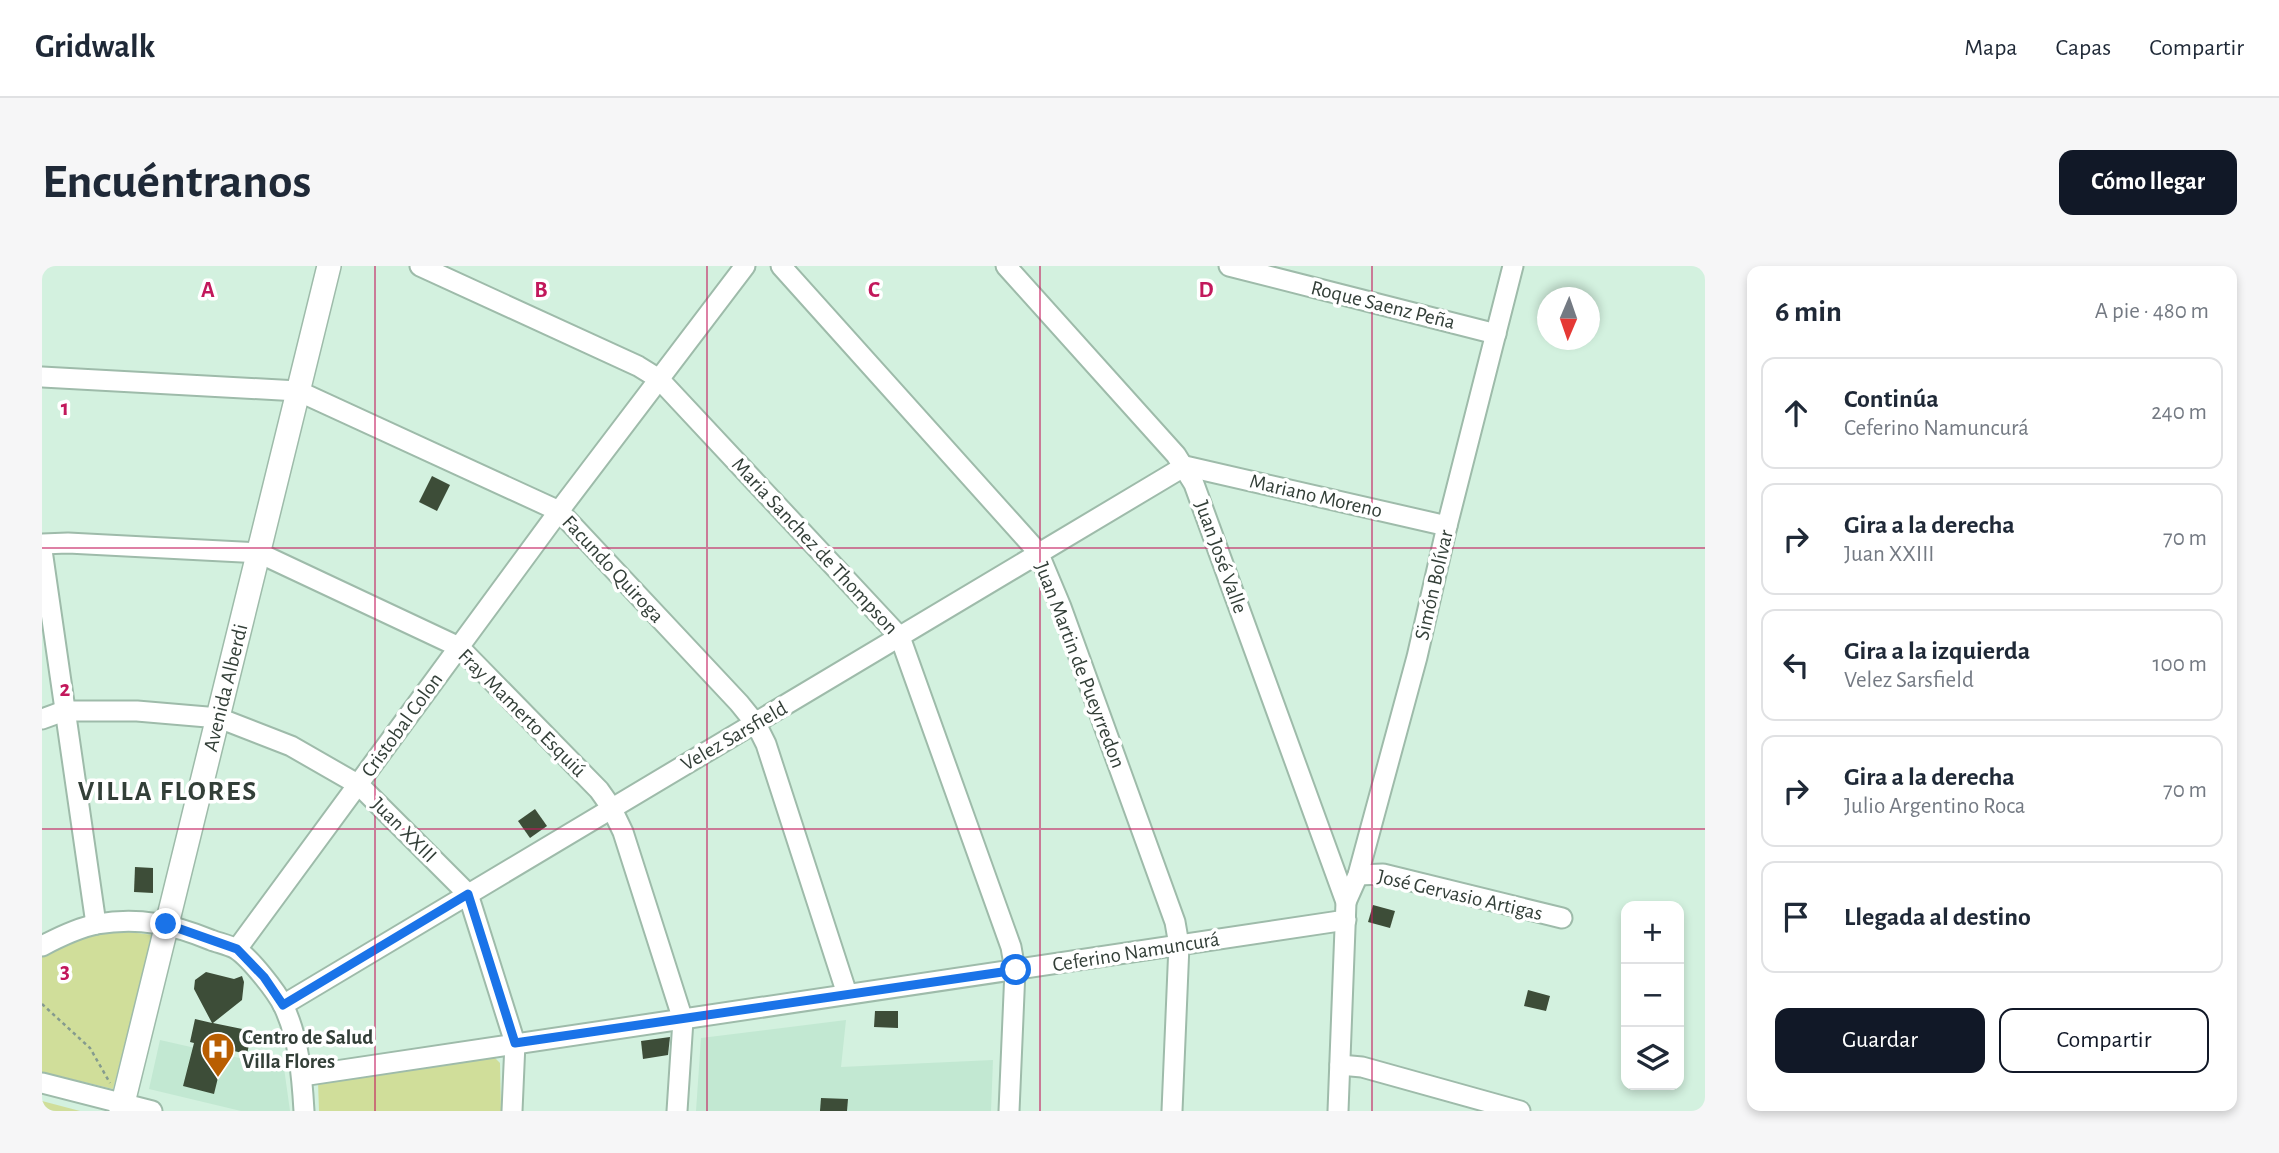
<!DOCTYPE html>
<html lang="es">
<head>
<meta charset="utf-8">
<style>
  :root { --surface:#fff; --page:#f6f6f7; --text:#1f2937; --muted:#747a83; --line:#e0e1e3; --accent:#111827 }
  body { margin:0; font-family:"Alegreya Sans",sans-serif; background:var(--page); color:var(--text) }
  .controls { position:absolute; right:21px; bottom:21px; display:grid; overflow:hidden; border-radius:14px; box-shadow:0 4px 10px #0003 }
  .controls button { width:63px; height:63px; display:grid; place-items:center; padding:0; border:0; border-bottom:2px solid var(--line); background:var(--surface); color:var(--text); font:35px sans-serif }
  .compass { position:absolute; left:1495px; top:21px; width:63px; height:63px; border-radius:50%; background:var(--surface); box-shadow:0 4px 10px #0003; rotate:182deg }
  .stop { position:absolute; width:21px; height:21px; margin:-16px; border:5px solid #1a73e8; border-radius:50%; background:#fff }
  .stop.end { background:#1a73e8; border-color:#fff; box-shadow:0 2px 7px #0008 }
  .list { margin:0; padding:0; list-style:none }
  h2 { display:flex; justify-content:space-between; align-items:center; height:91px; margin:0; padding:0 28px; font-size:30px }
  h2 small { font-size:23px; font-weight:400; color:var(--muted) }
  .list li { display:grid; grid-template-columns:46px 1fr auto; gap:21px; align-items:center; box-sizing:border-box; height:112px; margin:0 14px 14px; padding:0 14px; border:2px solid var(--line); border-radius:14px }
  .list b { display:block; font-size:26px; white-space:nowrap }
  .list p { margin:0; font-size:23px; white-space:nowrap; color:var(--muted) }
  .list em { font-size:23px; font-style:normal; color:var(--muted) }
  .actions { display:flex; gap:14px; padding:21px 28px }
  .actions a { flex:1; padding:16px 0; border:2px solid var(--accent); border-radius:14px; text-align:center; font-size:24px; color:var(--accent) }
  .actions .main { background:var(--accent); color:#fff }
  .icon { flex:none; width:38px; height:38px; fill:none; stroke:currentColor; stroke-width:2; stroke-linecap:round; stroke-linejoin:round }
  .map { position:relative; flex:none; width:1663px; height:845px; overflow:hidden; border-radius:14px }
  header { display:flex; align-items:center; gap:42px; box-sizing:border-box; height:98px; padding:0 35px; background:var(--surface); border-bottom:2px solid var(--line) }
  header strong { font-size:33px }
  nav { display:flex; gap:38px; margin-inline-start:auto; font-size:24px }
  .intro { display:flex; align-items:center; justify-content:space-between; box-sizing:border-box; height:168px; padding:0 42px }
  h1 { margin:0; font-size:49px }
  .button { padding:18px 32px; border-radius:14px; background:var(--accent); color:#fff; font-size:24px; font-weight:700 }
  main { display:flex; gap:42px; padding:0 42px }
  aside { flex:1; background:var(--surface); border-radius:14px; box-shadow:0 4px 10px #0003 }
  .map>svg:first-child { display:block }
</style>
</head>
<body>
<header>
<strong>Gridwalk</strong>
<nav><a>Mapa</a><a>Capas</a><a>Compartir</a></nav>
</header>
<div class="intro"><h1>Encuéntranos</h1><a class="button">Cómo llegar</a></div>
<main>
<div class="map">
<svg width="1663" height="845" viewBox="0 0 1663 845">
  <rect width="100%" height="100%" fill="#d3f1df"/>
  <g fill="#c2e8d2">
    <path d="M 804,754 L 799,801 L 951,794 L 949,845 L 654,845 L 659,772 Z"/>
    <path d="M 118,774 L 242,802 L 248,845 L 199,845 L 107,823 Z"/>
  </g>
  <g fill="#d0de9a">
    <path d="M 79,665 L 111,669 L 71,823 L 0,806 L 0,688 L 47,668 Z"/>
    <path d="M 452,791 L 458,797 L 459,845 L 277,845 L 276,815 Z"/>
    <path d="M 0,835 L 38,845 L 0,845 Z"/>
  </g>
  <g fill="#3d4d38">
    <path d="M 390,210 L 408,219 L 395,245 L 377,236 Z"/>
    <path d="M 493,543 L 505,560 L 488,572 L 476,555 Z"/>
    <path d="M 93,601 L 111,602 L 111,627 L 92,626 Z"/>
    <path d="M 1331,639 L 1353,645 L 1348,662 L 1326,656 Z"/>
    <path d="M 164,706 L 192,713 L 200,710 L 202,716 L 200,734 L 171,757 L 210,765 L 205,788 L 183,783 L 172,828 L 141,820 L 152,777 L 148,776 L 153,753 L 170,757 L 152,723 L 153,714 Z"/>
    <path d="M 1486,724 L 1508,730 L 1504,745 L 1482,740 Z"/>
    <path d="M 833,745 L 856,745 L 856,762 L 832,761 Z"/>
    <path d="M 628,771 L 626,789 L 601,793 L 599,775 Z"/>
    <path d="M 779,832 L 806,833 L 805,845 L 778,845 Z"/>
  </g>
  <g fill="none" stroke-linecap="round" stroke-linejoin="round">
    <defs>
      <g id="minor">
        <path d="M 378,0 L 596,100 L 617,113 L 858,371 L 969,681 L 973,704 L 967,845"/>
        <path d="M 739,0 L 996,286 L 1019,341 L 1133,656 L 1137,679 L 1130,845"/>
        <path d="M 964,0 L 1134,189 L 1152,218 L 1304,636 L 1296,845"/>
        <path d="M 1187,0 L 1454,68"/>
        <path d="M 0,111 L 256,125 L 517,245 L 697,437 L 714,458 L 724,478 L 805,728"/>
        <path d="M 0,278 L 26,277 L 217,287 L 417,381 L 557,524 L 569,541 L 581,566 L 641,754 L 635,845"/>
        <path d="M 0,284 L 54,658"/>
        <path d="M 0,453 L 22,445 L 95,445 L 177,452 L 249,480 L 317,519 L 426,628 L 473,777 L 470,845"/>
        <path d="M 1316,609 L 1341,608 L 1520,652"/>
        <path d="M 1304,636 L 1316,609 L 1375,391 L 1405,260 L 1471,0"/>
        <path d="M 0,680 C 17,671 35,662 55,658 C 97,651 130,658 169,674 C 177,677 187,679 194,683 C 208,692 235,726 242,741 C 257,773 260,810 262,845"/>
        <path d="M 195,683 L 517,245 L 703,0"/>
        <path d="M 241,739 L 1143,200 L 1405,260"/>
        <path d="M 1298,799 L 1320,801 L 1478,845"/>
        <path d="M 260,810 L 1304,654"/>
        <path d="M 0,817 L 110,845"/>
      </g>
      <g id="major">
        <path id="s1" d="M 79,845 L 287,0"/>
      </g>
    </defs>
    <use href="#minor" stroke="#9ebbaa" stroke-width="23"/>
    <use href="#major" stroke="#9ebbaa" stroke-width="26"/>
    <path stroke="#859b8e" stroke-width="2.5" stroke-dasharray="3.5 3.5" stroke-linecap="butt" d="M 0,738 L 48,782 L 68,817"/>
    <use href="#minor" stroke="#fff" stroke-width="19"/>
    <use href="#major" stroke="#fff" stroke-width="23"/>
  </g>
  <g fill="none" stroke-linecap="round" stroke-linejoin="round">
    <path stroke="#1a73e8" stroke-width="9" d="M 124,658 L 195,683 L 222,711 L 241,739 L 426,628 L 473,777 L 974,704"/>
  </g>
  <path fill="none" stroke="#c2185b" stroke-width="2" stroke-opacity="0.55" d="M 333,0 L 333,845M 665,0 L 665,845M 998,0 L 998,845M 1330,0 L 1330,845M 0,282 L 1663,282M 0,563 L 1663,563"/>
  <defs>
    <symbol id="hospital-pin" viewBox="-11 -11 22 30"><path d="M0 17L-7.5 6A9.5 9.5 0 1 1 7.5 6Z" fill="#b95e01" stroke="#fff"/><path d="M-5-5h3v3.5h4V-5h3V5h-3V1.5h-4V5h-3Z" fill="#fff"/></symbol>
  </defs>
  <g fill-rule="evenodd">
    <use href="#hospital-pin" x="157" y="764" width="38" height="52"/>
  </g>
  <g text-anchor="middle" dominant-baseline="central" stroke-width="7" stroke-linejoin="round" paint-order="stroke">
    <g font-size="21" fill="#333f38" stroke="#fff">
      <text transform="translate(1341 39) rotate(14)">Roque Saenz Peña</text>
      <text transform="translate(1274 230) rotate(13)">Mariano Moreno</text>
      <text transform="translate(773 280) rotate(47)">Maria Sanchez de Thompson</text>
      <text transform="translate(1179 291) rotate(70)">Juan José Valle</text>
      <text transform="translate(571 303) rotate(47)">Facundo Quiroga</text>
      <text transform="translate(1392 319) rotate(-77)">Simón Bolívar</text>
      <text transform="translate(1038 399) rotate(69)">Juan Martin de Pueyrredon</text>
      <text stroke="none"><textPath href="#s1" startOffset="436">Avenida Alberdi</textPath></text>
      <text transform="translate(480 447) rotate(45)">Fray Mamerto Esquiú</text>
      <text transform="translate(360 459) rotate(-54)">Cristobal Colon</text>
      <text transform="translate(692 470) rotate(-30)">Velez Sarsfield</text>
      <text transform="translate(362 564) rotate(45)">Juan XXIII</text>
      <text transform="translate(1418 629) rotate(13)">José Gervasio Artigas</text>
      <text transform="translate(1094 686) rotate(-9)">Ceferino Namuncurá</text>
    </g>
    <g font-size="21" font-weight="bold" fill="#333f38" stroke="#fff" text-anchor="start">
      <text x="200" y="771">Centro de Salud<tspan x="200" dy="24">Villa Flores</tspan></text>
    </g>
    <g font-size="28" font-weight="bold" letter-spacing="2" fill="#333f38" stroke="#fff">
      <text x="126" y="526">VILLA FLORES</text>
    </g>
  </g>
  <g font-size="23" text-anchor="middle" font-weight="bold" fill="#c2185b" stroke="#fff" stroke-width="7" stroke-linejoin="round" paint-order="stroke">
    <text x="166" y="31">A</text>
    <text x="499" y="31">B</text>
    <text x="832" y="31">C</text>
    <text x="1164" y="31">D</text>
    <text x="23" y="149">1</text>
    <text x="23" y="430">2</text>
    <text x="23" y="712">3</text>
  </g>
</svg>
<div class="controls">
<button>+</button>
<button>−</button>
<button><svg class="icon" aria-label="layers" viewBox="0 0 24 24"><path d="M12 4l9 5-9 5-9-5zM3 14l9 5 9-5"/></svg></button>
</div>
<svg class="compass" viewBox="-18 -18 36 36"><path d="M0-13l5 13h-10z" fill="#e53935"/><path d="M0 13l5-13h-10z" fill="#747a83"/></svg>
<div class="stop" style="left:974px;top:704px"></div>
<div class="stop end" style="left:124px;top:658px"></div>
</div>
<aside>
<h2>6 min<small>A pie · 480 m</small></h2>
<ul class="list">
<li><svg class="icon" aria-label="ahead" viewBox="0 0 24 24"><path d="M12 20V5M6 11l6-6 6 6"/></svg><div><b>Continúa</b><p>Ceferino Namuncurá</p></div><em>240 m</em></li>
<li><svg class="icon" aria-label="right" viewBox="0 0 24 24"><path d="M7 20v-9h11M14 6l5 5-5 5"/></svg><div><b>Gira a la derecha</b><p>Juan XXIII</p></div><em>70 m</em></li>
<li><svg class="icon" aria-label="left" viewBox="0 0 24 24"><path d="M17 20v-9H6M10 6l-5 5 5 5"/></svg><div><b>Gira a la izquierda</b><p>Velez Sarsfield</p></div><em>100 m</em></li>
<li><svg class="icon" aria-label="right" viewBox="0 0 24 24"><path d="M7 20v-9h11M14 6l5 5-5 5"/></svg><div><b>Gira a la derecha</b><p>Julio Argentino Roca</p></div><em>70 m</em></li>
<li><svg class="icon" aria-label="arrive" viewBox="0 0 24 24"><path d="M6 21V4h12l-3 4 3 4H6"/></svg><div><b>Llegada al destino</b></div></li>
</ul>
<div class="actions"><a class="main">Guardar</a><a>Compartir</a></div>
</aside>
</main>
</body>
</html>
